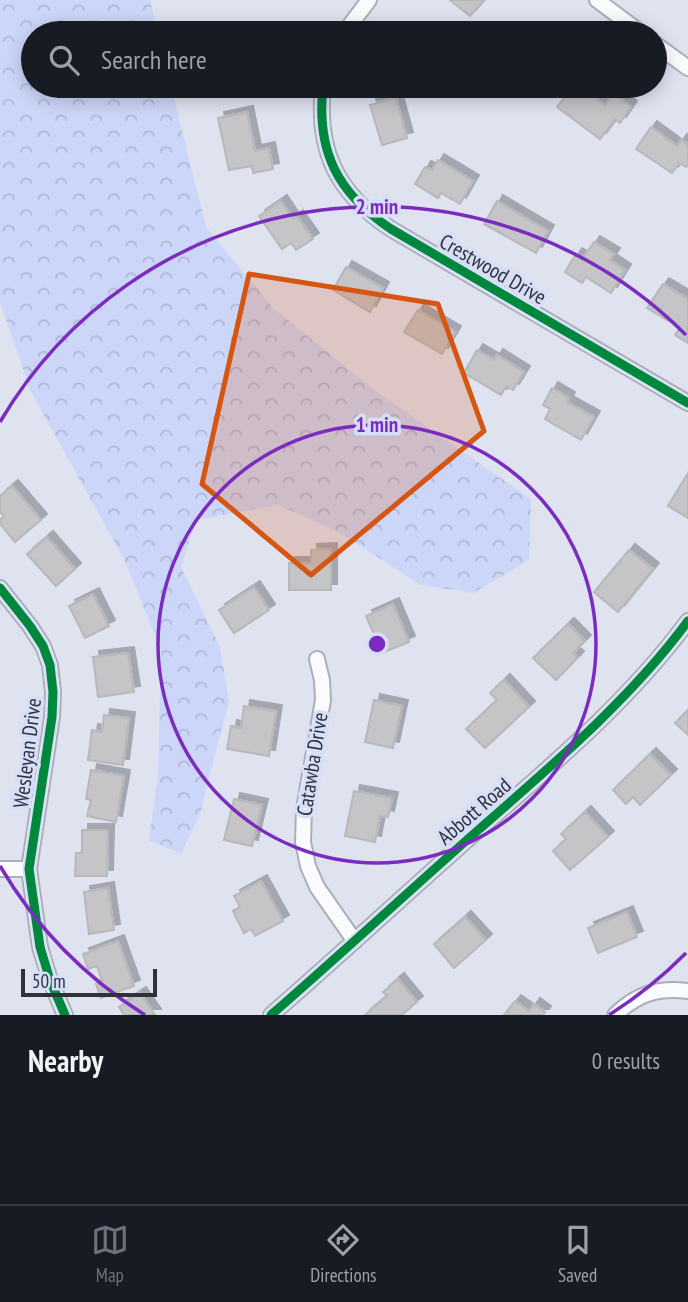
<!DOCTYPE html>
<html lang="en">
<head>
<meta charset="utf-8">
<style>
  :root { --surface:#171b24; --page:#20242c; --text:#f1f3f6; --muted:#9ea1a6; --line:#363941; --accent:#6d707a }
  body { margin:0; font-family:"PT Sans Narrow",sans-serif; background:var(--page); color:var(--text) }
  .scale { position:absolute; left:21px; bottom:18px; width:136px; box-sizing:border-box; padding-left:7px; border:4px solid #2f323b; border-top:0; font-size:19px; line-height:24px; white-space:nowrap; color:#2f323b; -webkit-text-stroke:5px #d7dff8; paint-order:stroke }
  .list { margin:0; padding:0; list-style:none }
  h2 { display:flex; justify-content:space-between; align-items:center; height:91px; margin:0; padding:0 28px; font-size:30px }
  h2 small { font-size:23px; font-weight:400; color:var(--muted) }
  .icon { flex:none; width:38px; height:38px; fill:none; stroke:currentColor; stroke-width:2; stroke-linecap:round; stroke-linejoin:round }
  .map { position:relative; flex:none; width:688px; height:1015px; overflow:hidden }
  .search { position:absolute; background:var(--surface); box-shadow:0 4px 18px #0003; left:21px; right:21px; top:21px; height:77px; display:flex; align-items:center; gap:18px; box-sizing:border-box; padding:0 24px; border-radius:38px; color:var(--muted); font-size:26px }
  .sheet { height:189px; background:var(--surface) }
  nav { display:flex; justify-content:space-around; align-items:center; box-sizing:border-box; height:98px; border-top:2px solid var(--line); background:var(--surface); font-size:19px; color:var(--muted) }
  nav a { display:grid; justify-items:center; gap:4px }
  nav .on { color:var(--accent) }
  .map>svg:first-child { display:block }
</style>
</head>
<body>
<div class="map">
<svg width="688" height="1015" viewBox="0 0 688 1015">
  <defs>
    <pattern id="forest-crowns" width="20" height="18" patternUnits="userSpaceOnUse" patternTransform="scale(1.75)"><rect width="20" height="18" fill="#ccd6f8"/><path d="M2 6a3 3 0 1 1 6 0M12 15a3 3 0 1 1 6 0" fill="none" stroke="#b0b8d6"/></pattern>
    <filter id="shadow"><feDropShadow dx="6" dy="-6" stdDeviation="0" flood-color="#0004"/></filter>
  </defs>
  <rect width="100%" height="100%" fill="#dfe3f0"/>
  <path fill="url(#forest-crowns)" d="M 0,0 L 150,0 L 158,33 L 33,33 L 33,86 L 171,86 L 206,227 L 273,308 L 373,389 L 531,499 L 529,560 L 473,593 L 421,585 L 337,531 L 278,505 L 196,520 L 181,567 L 220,647 L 229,701 L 200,814 L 181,854 L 149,840 L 158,775 L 161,650 L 125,561 L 31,392 L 0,302 Z"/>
  <g fill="#c5c4c6" stroke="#b8b7b9" stroke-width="2" filter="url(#shadow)">
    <path d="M 450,0 L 484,0 L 470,16 Z"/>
    <path d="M 573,86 L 579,86 L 605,105 L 614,94 L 631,107 L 620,123 L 615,119 L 600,139 L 557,107 Z"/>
    <path d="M 396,98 L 407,138 L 382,145 L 370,105 Z"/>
    <path d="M 247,112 L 255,151 L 269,148 L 273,169 L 253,173 L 252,166 L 229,170 L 218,118 Z"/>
    <path d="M 651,127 L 677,146 L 681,140 L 688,145 L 688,164 L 686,167 L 679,163 L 672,173 L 636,149 Z"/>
    <path d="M 438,160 L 473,181 L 460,204 L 441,193 L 438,198 L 415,184 L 425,167 L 432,170 Z"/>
    <path d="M 281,201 L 293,219 L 297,216 L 313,239 L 296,250 L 291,243 L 282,249 L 259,216 Z"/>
    <path d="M 497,201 L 548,231 L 536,253 L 484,224 Z"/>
    <path d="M 594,242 L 614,254 L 610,260 L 625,270 L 611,293 L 586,277 L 582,283 L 565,272 L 576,254 L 583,258 Z"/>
    <path d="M 346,267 L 383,288 L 370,312 L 333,290 Z"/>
    <path d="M 663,284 L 688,299 L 688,343 L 675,335 L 680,328 L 647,308 Z"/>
    <path d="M 418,310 L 455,332 L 442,354 L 404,332 Z"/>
    <path d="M 477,350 L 494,360 L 497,355 L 524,372 L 513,390 L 506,386 L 501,395 L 464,373 Z"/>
    <path d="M 552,388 L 569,398 L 567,402 L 594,417 L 581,440 L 545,419 L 550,409 L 543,405 Z"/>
    <path d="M 688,473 L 688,518 L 668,506 Z"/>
    <path d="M 12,486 L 41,520 L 15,542 L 0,524 L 0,520 L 4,516 L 0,512 L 0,496 Z"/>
    <path d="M 47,537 L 75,569 L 56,586 L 27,554 Z"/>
    <path d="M 331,549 L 331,590 L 289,590 L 289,563 L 311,563 L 311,550 Z"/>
    <path d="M 629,550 L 653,569 L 618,612 L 594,592 Z"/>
    <path d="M 254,587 L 269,610 L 234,633 L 219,610 Z"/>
    <path d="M 93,594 L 109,626 L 85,638 L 69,606 Z"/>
    <path d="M 393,604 L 409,642 L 382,653 L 366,616 Z"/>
    <path d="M 568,624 L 585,641 L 573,653 L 578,657 L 556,680 L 533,658 Z"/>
    <path d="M 128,653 L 134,692 L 98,697 L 93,657 Z"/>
    <path d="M 504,680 L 529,707 L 485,748 L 466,729 L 497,700 L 490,693 Z"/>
    <path d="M 374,700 L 402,706 L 393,748 L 365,742 Z"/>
    <path d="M 244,706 L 276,711 L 269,756 L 227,749 L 231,726 L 241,728 Z"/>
    <path d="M 688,710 L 688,735 L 675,723 Z"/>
    <path d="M 104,715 L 129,718 L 123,765 L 88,760 L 92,730 L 102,732 Z"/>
    <path d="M 650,754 L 671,775 L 640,805 L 633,797 L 626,804 L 613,790 Z"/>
    <path d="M 91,770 L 124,776 L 116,822 L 87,816 L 91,800 L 86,799 Z"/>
    <path d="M 354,791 L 392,798 L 388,817 L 380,816 L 375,842 L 345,836 Z"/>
    <path d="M 234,799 L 262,805 L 252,846 L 224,840 Z"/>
    <path d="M 585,812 L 608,837 L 570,870 L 553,851 L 566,839 L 561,834 Z"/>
    <path d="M 82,830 L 108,830 L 107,876 L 75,876 L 76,853 L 82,853 Z"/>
    <path d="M 261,881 L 283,921 L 255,936 L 251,929 L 244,933 L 233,911 L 240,907 L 234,896 Z"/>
    <path d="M 108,888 L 114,930 L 89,934 L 84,892 Z"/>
    <path d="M 627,912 L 637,937 L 598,953 L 588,928 Z"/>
    <path d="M 465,917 L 486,940 L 454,968 L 434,944 Z"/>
    <path d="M 118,941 L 134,986 L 101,998 L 96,984 L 102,981 L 97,966 L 88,969 L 83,954 Z"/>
    <path d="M 398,979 L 417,1002 L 402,1015 L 365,1015 L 387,996 L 383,992 Z"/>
    <path d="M 140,993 L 155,1015 L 124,1015 L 119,1007 Z"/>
    <path d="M 515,1001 L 529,1011 L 534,1004 L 545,1012 L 543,1015 L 504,1015 Z"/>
  </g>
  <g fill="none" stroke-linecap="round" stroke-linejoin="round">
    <defs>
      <g id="minor">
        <path d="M 597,0 L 641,33"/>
        <path d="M 344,33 L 369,0"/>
        <path d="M 655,44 L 688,68"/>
        <path d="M 323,86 C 316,151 337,193 391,229 L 688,403"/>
        <path d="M 0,588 L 30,626 L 43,646 L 50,665 L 53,692 L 52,717 L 29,869 L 40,947 L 50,980 L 65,1015"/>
        <path d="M 317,659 L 322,680 L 323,700 L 304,809 L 303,842 L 308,866 L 317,887 L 354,940"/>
        <path d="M 0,869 L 29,869"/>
        <path d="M 271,1015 C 340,955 408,892 477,831 C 550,767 630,700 688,621"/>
        <path d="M 615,1015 C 637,994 658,987 688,991"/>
      </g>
    </defs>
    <use href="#minor" stroke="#acafba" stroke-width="18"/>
    <use href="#minor" stroke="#fafbfd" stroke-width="14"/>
    <defs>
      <g id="cycleway">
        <path d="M 323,86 C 316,151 337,193 391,229 L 688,403"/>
        <path d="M 0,588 L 30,626 L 43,646 L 50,665 L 53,692 L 52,717 L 29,869 L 40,947 L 50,980 L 65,1015"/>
        <path d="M 271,1015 C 340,955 408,892 477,831 C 550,767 630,700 688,621"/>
      </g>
    </defs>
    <use href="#cycleway" stroke="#d7dff8" stroke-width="13"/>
    <use href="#cycleway" stroke="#00873e" stroke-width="9"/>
  </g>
  <path fill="#d65511" fill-opacity="0.2" stroke="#d65511" stroke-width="5" stroke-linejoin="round" d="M 249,274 L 438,304 L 484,431 L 311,575 L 202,484 Z"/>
  <g fill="none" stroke="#7b2cbf" stroke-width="3.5">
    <circle cx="377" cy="644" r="219"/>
    <path d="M686 953A437 437 0 0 1 609 1015M145 1015A437 437 0 0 1 0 866M0 422A437 437 0 0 1 686 335"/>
  </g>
  <g text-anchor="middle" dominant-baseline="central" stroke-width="7" stroke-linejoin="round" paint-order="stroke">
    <g font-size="21" fill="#2f323b" stroke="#d7dff8">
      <text transform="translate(493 269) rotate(30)">Crestwood Drive</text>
      <text transform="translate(27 753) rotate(-83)">Wesleyan Drive</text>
      <text transform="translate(312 764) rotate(-81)">Catawba Drive</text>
      <text transform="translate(474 811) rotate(-41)">Abbott Road</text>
    </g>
  </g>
  <circle cx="377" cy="644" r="10" fill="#7b2cbf" stroke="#d7dff8" stroke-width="3.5"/>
  <g font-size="21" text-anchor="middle" font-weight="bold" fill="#7b2cbf" stroke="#d7dff8" stroke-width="7" stroke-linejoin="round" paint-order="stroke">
    <text x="377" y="214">2 min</text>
    <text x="377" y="432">1 min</text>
  </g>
</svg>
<div class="scale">50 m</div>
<div class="search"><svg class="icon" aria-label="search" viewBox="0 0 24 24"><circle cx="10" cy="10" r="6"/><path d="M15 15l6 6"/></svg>Search here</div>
</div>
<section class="sheet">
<h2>Nearby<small>0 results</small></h2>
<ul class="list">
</ul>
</section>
<nav>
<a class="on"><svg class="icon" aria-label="map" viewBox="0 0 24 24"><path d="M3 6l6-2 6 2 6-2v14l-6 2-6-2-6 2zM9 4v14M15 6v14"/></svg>Map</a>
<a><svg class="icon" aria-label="directions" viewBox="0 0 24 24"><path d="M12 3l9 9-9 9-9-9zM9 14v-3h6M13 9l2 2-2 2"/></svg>Directions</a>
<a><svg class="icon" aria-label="saved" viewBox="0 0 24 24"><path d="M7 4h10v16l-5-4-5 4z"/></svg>Saved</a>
</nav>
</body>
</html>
